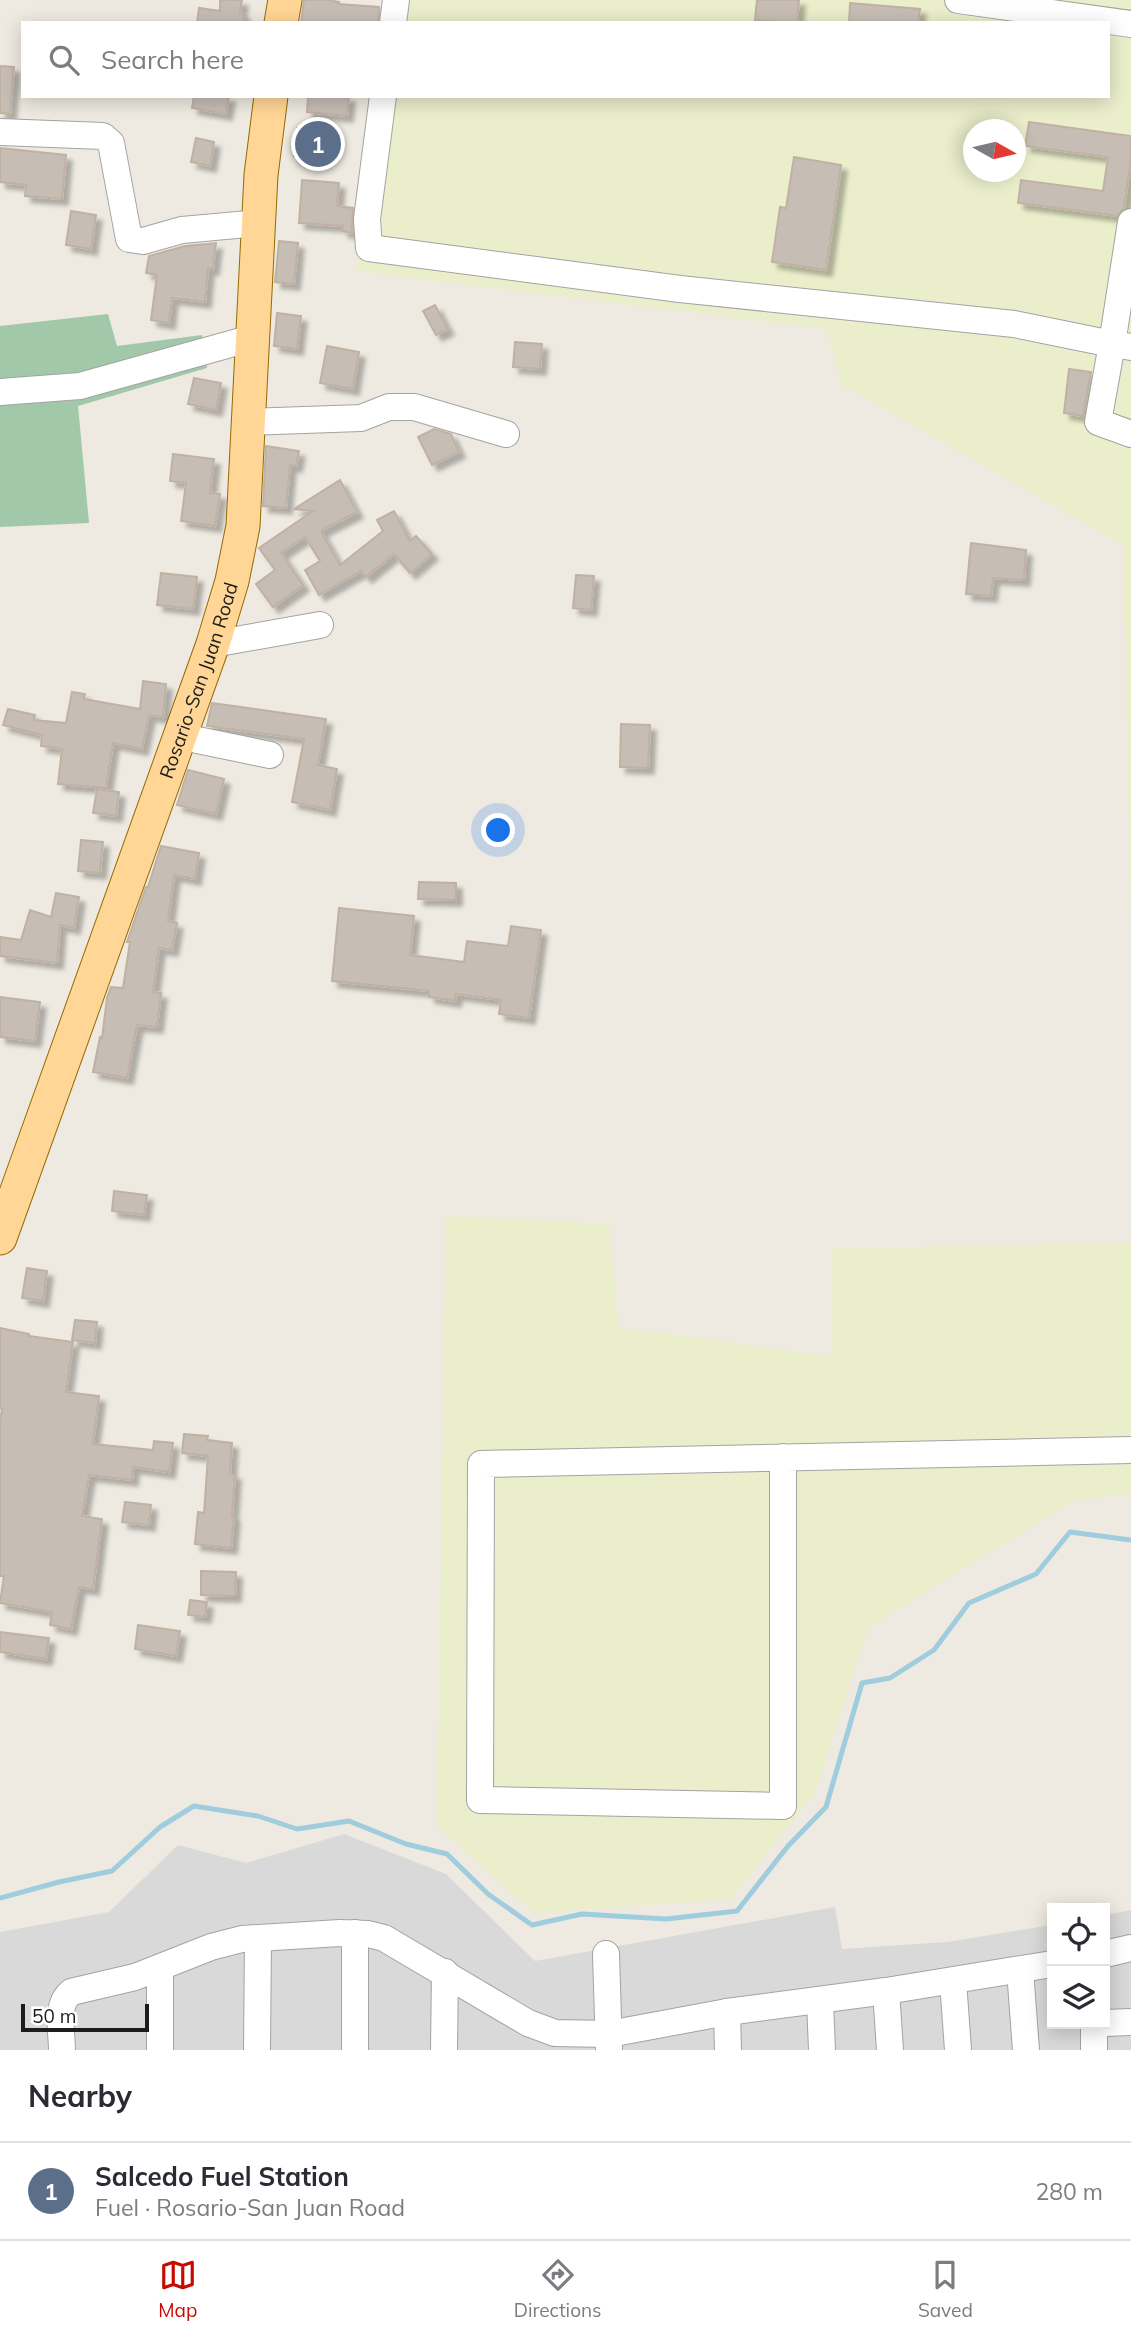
<!DOCTYPE html>
<html lang="en">
<head>
<meta charset="utf-8">
<style>
  :root { --surface:#fff; --page:#f2f2f3; --text:#2b2b33; --muted:#7c7c81; --line:#e1e1e2; --accent:#c80a00 }
  body { margin:0; font-family:Mulish,sans-serif; background:var(--page); color:var(--text) }
  .controls { position:absolute; right:21px; bottom:21px; display:grid; overflow:hidden; border-radius:0px; box-shadow:0 4px 18px #0003 }
  .controls button { width:63px; height:63px; display:grid; place-items:center; padding:0; border:0; border-bottom:2px solid var(--line); background:var(--surface); color:var(--text); font:35px sans-serif }
  .compass { position:absolute; left:963px; top:119px; width:63px; height:63px; border-radius:50%; background:var(--surface); box-shadow:0 4px 18px #0003; rotate:98deg }
  .scale { position:absolute; left:21px; bottom:18px; width:128px; box-sizing:border-box; padding-left:7px; border:4px solid #1c1c1c; border-top:0; font-size:19px; line-height:24px; white-space:nowrap; color:#1c1c1c; -webkit-text-stroke:5px #fff; paint-order:stroke }
  .you { position:absolute; left:499px; top:831px; width:24px; height:24px; margin:-18px; border:5px solid #fff; border-radius:50%; background:#1a73e8; box-shadow:0 0 0 10px #1a73e833 }
  .badge { display:grid; place-items:center; width:46px; height:46px; border-radius:50%; background:var(--accent); color:#fff; font-size:23px; font-weight:700 }
  .pin { position:absolute; translate:-50% -50%; border:4px solid #fff; box-shadow:0 2px 7px #0006 }
  .list { margin:0; padding:0; list-style:none }
  h2 { display:flex; justify-content:space-between; align-items:center; height:91px; margin:0; padding:0 28px; font-size:30px }
  h2 small { font-size:23px; font-weight:400; color:var(--muted) }
  .list li { display:grid; grid-template-columns:46px 1fr auto; gap:21px; align-items:center; box-sizing:border-box; height:98px; padding:0 28px; border-top:2px solid var(--line) }
  .list b { display:block; font-size:26px; white-space:nowrap }
  .list p { margin:0; font-size:23px; white-space:nowrap; color:var(--muted) }
  .list em { font-size:23px; font-style:normal; color:var(--muted) }
  .icon { flex:none; width:38px; height:38px; fill:none; stroke:currentColor; stroke-width:2; stroke-linecap:round; stroke-linejoin:round }
  .map { position:relative; flex:none; width:1131px; height:2050px; overflow:hidden }
  .search { position:absolute; background:var(--surface); box-shadow:0 4px 18px #0003; left:21px; right:21px; top:21px; height:77px; display:flex; align-items:center; gap:18px; box-sizing:border-box; padding:0 24px; border-radius:0px; color:var(--muted); font-size:26px }
  .sheet { height:189px; background:var(--surface) }
  nav { display:flex; justify-content:space-around; align-items:center; box-sizing:border-box; height:98px; border-top:2px solid var(--line); background:var(--surface); font-size:19px; color:var(--muted) }
  nav a { display:grid; justify-items:center; gap:4px }
  nav .on { color:var(--accent) }
  .map>svg:first-child { display:block }
</style>
</head>
<body>
<div class="map">
<svg width="1131" height="2050" viewBox="0 0 1131 2050">
  <defs>
    <filter id="shadow"><feDropShadow dx="6" dy="6" stdDeviation="2" flood-color="#0004"/></filter>
  </defs>
  <rect width="100%" height="100%" fill="#eeeae1"/>
  <path fill="#dad9d9" d="M 344,1834 L 446,1874 L 535,1961 L 835,1907 L 842,1949 L 947,1942 L 1052,1925 L 1052,2024 L 1105,2024 L 1105,1915 L 1131,1910 L 1131,2050 L 0,2050 L 0,1932 L 109,1912 L 178,1845 L 246,1863 Z"/>
  <g fill="#eaeecb" fill-rule="evenodd">
    <path d="M 385,0 L 1131,0 L 1131,927 L 1123,545 L 841,384 L 827,329 L 356,271 L 374,96 L 1108,96 L 1108,23 L 382,23 ZM 974,130 L 1016,130 L 1016,172 L 974,172 Z"/>
    <path d="M 446,1216 L 609,1224 L 619,1328 L 832,1356 L 832,1248 L 1131,1243 L 1131,1494 L 1075,1500 L 868,1628 L 815,1792 L 731,1899 L 534,1913 L 437,1827 Z"/>
  </g>
  <path fill="#a1c8a9" d="M 108,314 L 117,346 L 202,335 L 207,368 L 78,406 L 89,523 L 0,527 L 0,326 Z"/>
  <g fill="none" stroke-linecap="round" stroke-linejoin="round">
    <path stroke="#9fcdde" stroke-width="5" d="M 0,1898 L 59,1882 L 112,1871 L 160,1827 L 194,1806 L 258,1816 L 297,1829 L 349,1821 L 406,1844 L 447,1854 L 488,1894 L 532,1925 L 582,1914 L 666,1919 L 737,1911 L 788,1846 L 826,1807 L 862,1683 L 890,1678 L 934,1650 L 969,1603 L 1036,1574 L 1070,1532 L 1131,1540"/>
  </g>
  <g fill="#c6bdb4" stroke="#c0b1a3" stroke-width="2" filter="url(#shadow)">
    <path d="M 220,0 L 242,0 L 240,13 L 244,14 L 243,23 L 197,23 L 199,8 L 220,11 Z"/>
    <path d="M 304,0 L 328,0 L 339,2 L 338,4 L 379,7 L 378,23 L 301,23 Z"/>
    <path d="M 757,0 L 799,0 L 797,23 L 755,20 Z"/>
    <path d="M 850,3 L 920,9 L 918,23 L 849,23 Z"/>
    <path d="M 0,66 L 14,67 L 10,114 L 0,113 Z"/>
    <path d="M 194,96 L 229,96 L 226,114 L 192,108 Z"/>
    <path d="M 308,96 L 349,96 L 347,116 L 307,112 Z"/>
    <path d="M 1029,122 L 1131,136 L 1131,159 L 1124,208 L 1117,216 L 1018,203 L 1021,180 L 1103,191 L 1108,157 L 1025,146 Z"/>
    <path d="M 297,128 L 318,130 L 315,158 L 294,156 Z"/>
    <path d="M 196,138 L 214,142 L 210,166 L 191,162 Z"/>
    <path d="M 0,148 L 66,155 L 62,199 L 25,196 L 26,185 L 0,182 Z"/>
    <path d="M 794,157 L 841,165 L 826,270 L 772,262 L 780,207 L 786,208 Z"/>
    <path d="M 302,180 L 339,183 L 337,206 L 353,208 L 352,233 L 342,231 L 343,226 L 299,223 Z"/>
    <path d="M 71,211 L 96,215 L 91,249 L 66,245 Z"/>
    <path d="M 279,241 L 298,243 L 294,284 L 275,282 Z"/>
    <path d="M 216,243 L 213,269 L 208,268 L 205,302 L 172,298 L 169,323 L 151,320 L 157,275 L 146,273 L 149,256 L 185,246 Z"/>
    <path d="M 435,305 L 448,329 L 436,335 L 423,311 Z"/>
    <path d="M 277,313 L 301,316 L 297,349 L 274,346 Z"/>
    <path d="M 515,342 L 542,344 L 540,369 L 513,367 Z"/>
    <path d="M 327,346 L 359,352 L 353,389 L 320,383 Z"/>
    <path d="M 1069,369 L 1091,372 L 1083,416 L 1064,413 Z"/>
    <path d="M 194,378 L 221,383 L 216,410 L 188,404 Z"/>
    <path d="M 434,429 L 451,434 L 459,452 L 432,465 L 418,437 Z"/>
    <path d="M 266,446 L 299,451 L 296,466 L 290,465 L 286,508 L 263,506 Z"/>
    <path d="M 173,454 L 214,459 L 210,493 L 220,494 L 215,526 L 181,521 L 186,483 L 170,481 Z"/>
    <path d="M 340,480 L 357,512 L 322,530 L 322,533 L 340,565 L 383,531 L 377,520 L 394,511 L 410,541 L 416,536 L 432,554 L 410,573 L 394,554 L 366,577 L 361,571 L 319,595 L 305,570 L 320,561 L 305,537 L 281,553 L 303,585 L 273,607 L 256,584 L 275,570 L 259,548 L 313,511 L 294,509 Z"/>
    <path d="M 971,543 L 1026,550 L 1024,580 L 993,578 L 991,596 L 966,594 Z"/>
    <path d="M 161,573 L 197,577 L 193,609 L 157,605 Z"/>
    <path d="M 576,575 L 594,576 L 591,610 L 573,608 Z"/>
    <path d="M 143,681 L 166,684 L 163,717 L 149,715 L 142,749 L 113,743 L 106,788 L 58,784 L 62,749 L 41,746 L 42,735 L 3,725 L 8,709 L 35,715 L 34,720 L 66,723 L 72,692 L 85,694 L 84,699 L 140,709 Z"/>
    <path d="M 212,703 L 326,719 L 318,765 L 337,769 L 330,810 L 292,802 L 304,739 L 207,726 Z"/>
    <path d="M 621,724 L 650,725 L 648,768 L 620,767 Z"/>
    <path d="M 188,770 L 224,779 L 216,814 L 177,805 Z"/>
    <path d="M 97,789 L 119,792 L 116,816 L 93,813 Z"/>
    <path d="M 81,840 L 103,842 L 100,873 L 78,871 Z"/>
    <path d="M 161,846 L 199,853 L 195,879 L 174,875 L 168,921 L 177,923 L 172,950 L 159,948 L 153,992 L 161,993 L 157,1027 L 137,1025 L 127,1078 L 93,1072 L 100,1037 L 102,1038 L 107,998 L 111,987 L 123,988 L 130,942 L 127,942 L 146,887 L 148,887 Z"/>
    <path d="M 419,882 L 456,883 L 456,900 L 418,899 Z"/>
    <path d="M 56,893 L 79,897 L 74,928 L 60,925 L 57,963 L 0,956 L 0,937 L 21,940 L 30,910 L 51,917 Z"/>
    <path d="M 339,908 L 414,916 L 410,955 L 464,962 L 467,941 L 508,946 L 511,926 L 541,930 L 529,1018 L 499,1014 L 501,1000 L 456,994 L 455,1001 L 429,997 L 429,991 L 332,981 Z"/>
    <path d="M 0,997 L 40,1002 L 35,1041 L 0,1037 Z"/>
    <path d="M 114,1191 L 147,1195 L 144,1215 L 112,1211 Z"/>
    <path d="M 27,1268 L 47,1271 L 43,1301 L 22,1298 Z"/>
    <path d="M 75,1320 L 97,1322 L 95,1343 L 72,1340 Z"/>
    <path d="M 0,1328 L 29,1334 L 29,1336 L 73,1342 L 66,1392 L 99,1396 L 93,1444 L 153,1450 L 154,1441 L 173,1443 L 169,1472 L 133,1467 L 132,1480 L 89,1475 L 82,1516 L 102,1519 L 93,1589 L 79,1587 L 71,1629 L 50,1625 L 52,1612 L 0,1603 L 4,1576 L 0,1576 L 0,1422 L 2,1409 L 0,1408 Z"/>
    <path d="M 184,1434 L 208,1436 L 207,1440 L 232,1443 L 230,1474 L 235,1474 L 232,1516 L 234,1516 L 231,1548 L 195,1544 L 198,1512 L 204,1513 L 208,1456 L 182,1453 Z"/>
    <path d="M 125,1502 L 151,1505 L 149,1525 L 122,1522 Z"/>
    <path d="M 201,1571 L 236,1572 L 235,1596 L 201,1595 Z"/>
    <path d="M 190,1600 L 207,1602 L 205,1617 L 188,1615 Z"/>
    <path d="M 138,1625 L 180,1631 L 176,1656 L 135,1649 Z"/>
    <path d="M 0,1632 L 49,1638 L 46,1659 L 0,1652 Z"/>
  </g>
  <g fill="none" stroke-linecap="round" stroke-linejoin="round">
    <defs>
      <g id="minor">
        <path d="M 958,0 L 1131,24"/>
        <path d="M 393,23 L 396,0"/>
        <path d="M 383,96 L 367,219 L 369,248 L 680,289 L 1014,324 L 1112,344 L 1098,422 L 1131,434"/>
        <path d="M 0,132 L 103,136 L 111,143 L 129,239 L 143,241 L 182,230 L 259,223"/>
        <path d="M 1131,222 L 1112,344 L 1131,347"/>
        <path d="M 0,392 L 80,386 L 252,338"/>
        <path d="M 248,422 L 361,418 L 389,407 L 414,407 L 506,434"/>
        <path d="M 213,644 L 320,625"/>
        <path d="M 178,736 L 270,755"/>
        <path d="M 783,1457 L 783,1806 L 480,1800 L 481,1464 L 1131,1450"/>
        <path d="M 355,1933 L 355,2050"/>
        <path d="M 606,1954 L 609,2050"/>
        <path d="M 1105,1954 L 1131,1948"/>
        <path d="M 160,1969 L 160,2050"/>
        <path d="M 1020,1970 L 1026,2050"/>
        <path d="M 953,1981 L 958,2050"/>
        <path d="M 886,1991 L 890,2050"/>
        <path d="M 820,2001 L 822,2050"/>
        <path d="M 727,2012 L 728,2050"/>
        <path d="M 1105,2023 L 1131,2022"/>
        <path d="M 1094,2024 L 1094,2050"/>
        <path d="M 62,2050 C 62,2031 55,2005 71,1992 L 135,1977 L 211,1947 L 242,1939 L 340,1933 L 368,1934 L 384,1938 L 528,2023 L 555,2033 L 609,2034 L 727,2012 L 886,1991 L 1052,1964"/>
        <path d="M 257,2050 L 258,1938"/>
        <path d="M 444,2050 L 445,1972"/>
      </g>
      <g id="major">
        <path d="M 281,23 L 285,0"/>
        <path id="s1" d="M 0,1238 L 213,644 L 232,581 L 243,526 L 261,175 L 271,96"/>
      </g>
    </defs>
    <use href="#minor" stroke="#a3a3a3" stroke-width="28"/>
    <use href="#major" stroke="#946a00" stroke-width="35"/>
    <use href="#minor" stroke="#fff" stroke-width="26"/>
    <use href="#major" stroke="#ffd695" stroke-width="33"/>
  </g>
  <g text-anchor="middle" dominant-baseline="central" stroke-width="6" stroke-linejoin="round" paint-order="stroke">
    <g font-size="19" fill="#1c1c1c" stroke="#fff">
      <text stroke="none"><textPath href="#s1" startOffset="592">Rosario-San Juan Road</textPath></text>
    </g>
  </g>
</svg>
<div class="controls">
<button><svg class="icon" aria-label="locate" viewBox="0 0 24 24"><circle cx="12" cy="12" r="6"/><path d="M12 2v4M12 18v4M2 12h4M18 12h4"/></svg></button>
<button><svg class="icon" aria-label="layers" viewBox="0 0 24 24"><path d="M12 4l9 5-9 5-9-5zM3 14l9 5 9-5"/></svg></button>
</div>
<svg class="compass" viewBox="-18 -18 36 36"><path d="M0-13l5 13h-10z" fill="#e53935"/><path d="M0 13l5-13h-10z" fill="#7c7c81"/></svg>
<div class="scale">50 m</div>
<div class="you"></div>
<div class="pin badge" style="left:318px;top:144px;background:#5c6f8a">1</div>
<div class="search"><svg class="icon" aria-label="search" viewBox="0 0 24 24"><circle cx="10" cy="10" r="6"/><path d="M15 15l6 6"/></svg>Search here</div>
</div>
<section class="sheet">
<h2>Nearby<small></small></h2>
<ul class="list">
<li><span class="badge" style="background:#5c6f8a">1</span><div><b>Salcedo Fuel Station</b><p>Fuel · Rosario-San Juan Road</p></div><em>280 m</em></li>
</ul>
</section>
<nav>
<a class="on"><svg class="icon" aria-label="map" viewBox="0 0 24 24"><path d="M3 6l6-2 6 2 6-2v14l-6 2-6-2-6 2zM9 4v14M15 6v14"/></svg>Map</a>
<a><svg class="icon" aria-label="directions" viewBox="0 0 24 24"><path d="M12 3l9 9-9 9-9-9zM9 14v-3h6M13 9l2 2-2 2"/></svg>Directions</a>
<a><svg class="icon" aria-label="saved" viewBox="0 0 24 24"><path d="M7 4h10v16l-5-4-5 4z"/></svg>Saved</a>
</nav>
</body>
</html>
